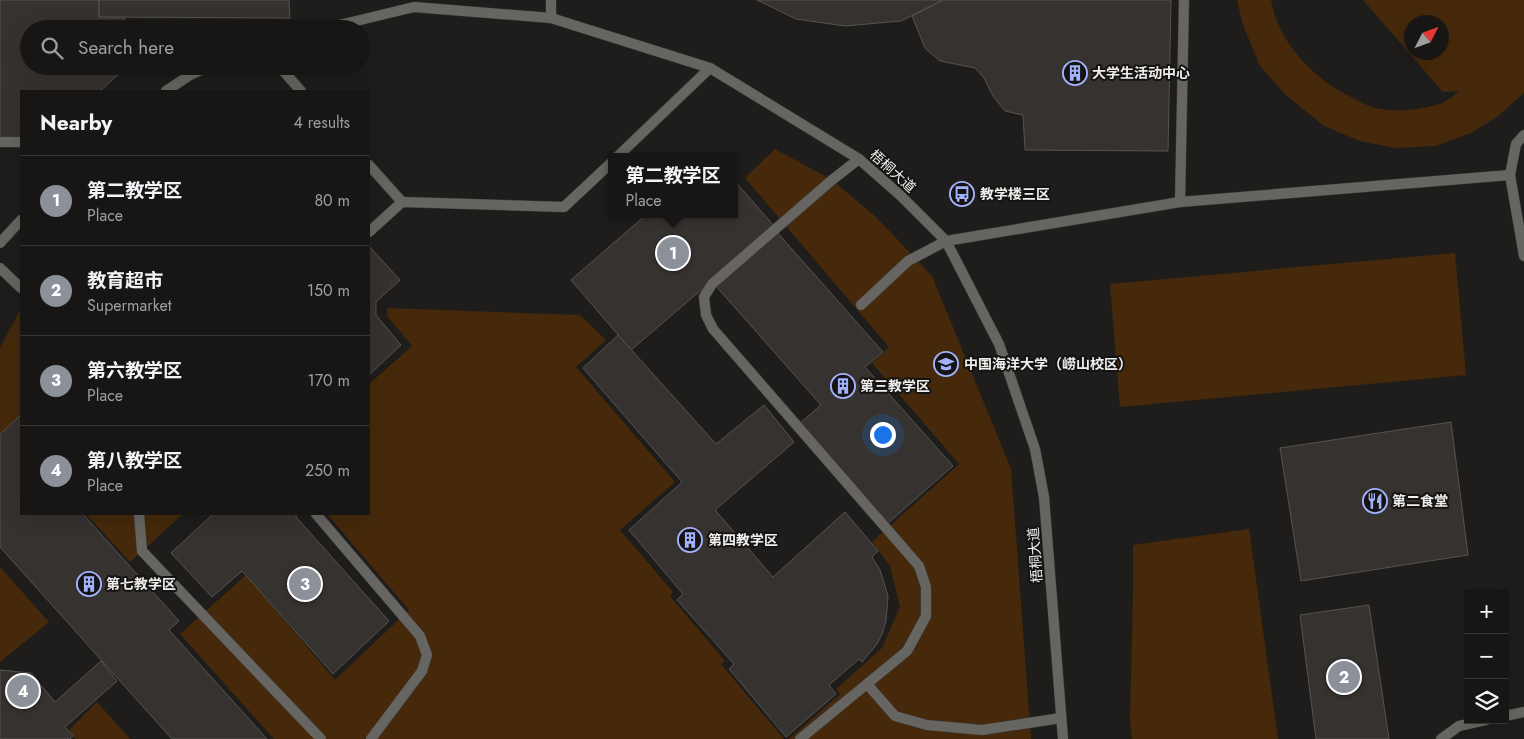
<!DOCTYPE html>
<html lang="en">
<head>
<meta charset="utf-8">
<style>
  :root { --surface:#171614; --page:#201f1d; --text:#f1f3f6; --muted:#9e9fa0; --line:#363534; --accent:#8c9099 }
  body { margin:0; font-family:Jost,"Noto Sans SC",sans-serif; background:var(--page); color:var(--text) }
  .controls { position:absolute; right:15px; bottom:15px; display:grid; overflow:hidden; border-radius:0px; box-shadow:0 5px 20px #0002 }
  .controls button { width:45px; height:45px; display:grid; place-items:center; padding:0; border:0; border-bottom:1px solid var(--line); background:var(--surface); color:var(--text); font:25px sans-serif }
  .compass { position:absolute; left:1404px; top:15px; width:45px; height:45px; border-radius:50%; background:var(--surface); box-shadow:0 5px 20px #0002; rotate:48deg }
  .you { position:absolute; left:882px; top:434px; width:18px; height:18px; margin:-12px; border:4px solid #fff; border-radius:50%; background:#1a73e8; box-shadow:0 0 0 8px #1a73e833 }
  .badge { display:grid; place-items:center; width:32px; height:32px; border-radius:50%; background:var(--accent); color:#fff; font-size:16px; font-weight:700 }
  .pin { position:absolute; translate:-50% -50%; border:2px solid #fff; box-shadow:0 1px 5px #0006 }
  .popup { position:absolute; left:608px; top:153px; width:130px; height:65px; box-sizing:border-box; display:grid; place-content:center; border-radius:0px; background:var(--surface); filter:drop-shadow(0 1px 4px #0005); font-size:16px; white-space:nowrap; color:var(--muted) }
  .popup b { font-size:19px; color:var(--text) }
  .popup::after { content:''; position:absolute; left:50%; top:100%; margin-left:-10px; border:10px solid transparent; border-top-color:var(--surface) }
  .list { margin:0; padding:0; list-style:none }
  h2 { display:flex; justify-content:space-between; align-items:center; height:65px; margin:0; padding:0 20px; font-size:21px }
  h2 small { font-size:16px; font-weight:400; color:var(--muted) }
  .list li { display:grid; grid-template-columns:32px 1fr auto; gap:15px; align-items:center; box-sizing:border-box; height:90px; padding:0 20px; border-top:1px solid var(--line) }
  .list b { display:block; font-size:19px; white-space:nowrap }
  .list p { margin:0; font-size:16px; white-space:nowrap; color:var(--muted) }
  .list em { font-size:16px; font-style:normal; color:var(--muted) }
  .icon { flex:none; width:28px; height:28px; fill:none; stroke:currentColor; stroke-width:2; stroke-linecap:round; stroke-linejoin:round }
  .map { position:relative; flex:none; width:1524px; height:739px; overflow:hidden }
  .search { position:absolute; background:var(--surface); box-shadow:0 5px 20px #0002; left:20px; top:20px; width:350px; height:55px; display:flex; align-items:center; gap:12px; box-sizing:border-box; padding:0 18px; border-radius:28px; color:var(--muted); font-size:19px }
  .panel { position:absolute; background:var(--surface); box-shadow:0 5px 20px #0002; left:20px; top:90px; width:350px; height:425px; border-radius:0px }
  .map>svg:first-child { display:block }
</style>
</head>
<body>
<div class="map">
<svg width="1524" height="739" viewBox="0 0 1524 739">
  <rect width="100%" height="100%" fill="#1f1d1b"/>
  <g fill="#45290a" fill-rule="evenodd">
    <path d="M 1237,0 L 1271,0 C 1279,45 1315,80 1355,99 C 1361,102 1366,105 1372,107 C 1390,113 1419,110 1437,105 C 1445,103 1454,95 1460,91 L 1443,92 L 1363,0 L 1524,0 L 1524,93 L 1498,116 L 1471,133 L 1435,146 L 1395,148 L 1360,141 L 1324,126 L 1286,95 L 1260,66 L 1243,25 ZM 1442,22 L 1442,52 L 1412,52 L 1412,22 Z"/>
    <path d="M 775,149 L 832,180 L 876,217 L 932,276 L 1011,469 L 1031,739 L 789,739 L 840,694 L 836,689 L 882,648 L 900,607 L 890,566 L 872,542 L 959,464 L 872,363 L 889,347 L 745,178 Z"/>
    <path d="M 1455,253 L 1466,375 L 1120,407 L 1110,284 Z"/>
    <path d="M 21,308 L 21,442 L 13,433 L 0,445 L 0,348 Z"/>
    <path d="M 387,308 L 580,315 L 606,340 L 576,367 L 675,482 L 620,530 L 673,592 L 670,596 L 725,661 L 721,664 L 784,739 L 274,739 L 180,634 L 246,575 L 335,680 L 409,610 L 327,514 L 369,514 L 369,384 L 412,346 L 387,316 Z"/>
    <path d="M 86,514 L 183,514 L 130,562 Z"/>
    <path d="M 1249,529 L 1278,739 L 1132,739 L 1130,720 L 1133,593 L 1133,545 Z"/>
    <path d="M 0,567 L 49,622 L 0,662 Z"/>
    <path d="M 97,702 L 130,739 L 75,739 L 69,730 Z"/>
  </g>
  <g fill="#353230" stroke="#565451">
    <path d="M 0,0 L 99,0 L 99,17 L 124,17 L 124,29 L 29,29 L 29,66 L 122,66 L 122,71 L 100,91 L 21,91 L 21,138 L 0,138 Z"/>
    <path d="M 99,0 L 289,0 L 290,18 L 99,17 Z"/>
    <path d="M 757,0 L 943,0 L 901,21 L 845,26 L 796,19 Z"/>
    <path d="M 943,0 L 1171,0 L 1168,151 L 1025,150 L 1023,115 L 1005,111 L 993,96 L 984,78 L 975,68 L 940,61 L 925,48 L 912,16 Z"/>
    <path d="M 734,180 L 775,227 L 631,350 L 571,280 L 647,214 L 734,214 Z"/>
    <path d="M 776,231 L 883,352 L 865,367 L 953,466 L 886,525 L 798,425 L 821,405 L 715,285 Z"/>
    <path d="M 369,246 L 400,280 L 376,302 L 376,315 L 401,345 L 369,375 Z"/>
    <path d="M 618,335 L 716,444 L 764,405 L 794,442 L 715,510 L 773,577 L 845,512 L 878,551 L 872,557 L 880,570 L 888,596 L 886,621 L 882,634 L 877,644 L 862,662 L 859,659 L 829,685 L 836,694 L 786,737 L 729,669 L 734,664 L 677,600 L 683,594 L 629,530 L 682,482 L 583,368 Z"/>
    <path d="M 21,415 L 21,514 L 83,514 L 179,621 L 169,630 L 267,739 L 172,739 L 0,547 L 0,434 Z"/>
    <path d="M 1451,422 L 1468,555 L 1301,581 L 1280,448 Z"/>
    <path d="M 213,514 L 296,514 L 296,517 L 389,621 L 333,674 L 242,571 L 212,597 L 171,553 Z"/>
    <path d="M 1369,605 L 1389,739 L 1316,739 L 1300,615 Z"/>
    <path d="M 101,661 L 117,681 L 65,727 L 73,736 L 70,739 L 0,739 L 0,670 L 31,673 L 55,702 Z"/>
  </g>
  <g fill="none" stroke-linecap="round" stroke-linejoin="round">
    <defs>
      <g id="lane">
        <path d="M 1184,0 L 1180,202 L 1510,175"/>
        <path d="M 551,18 L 551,0"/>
        <path d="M 323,29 L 414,7 L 551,18 L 710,68 L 859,159 L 901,196 L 946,241 L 999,344 L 1035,449 L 1044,497 L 1063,739"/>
        <path d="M 279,66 L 301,91"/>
        <path d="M 166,91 L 190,75 L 210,66"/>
        <path d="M 1524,135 L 1516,144 L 1510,175 L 1524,256"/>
        <path d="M 0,142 L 21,142"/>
        <path d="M 617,157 L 710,68"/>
        <path d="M 369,165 L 402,202 L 369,232"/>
        <path d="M 402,202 L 564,207 L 612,162"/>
        <path d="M 0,243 L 21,220"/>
        <path d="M 0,268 L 21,288"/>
        <path d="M 861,305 L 908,261 L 946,241 L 1180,202"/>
        <path d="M 139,514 L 142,551 L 321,739"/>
        <path d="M 316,514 L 420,636 L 427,655 L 422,671 L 371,739"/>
        <path d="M 867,684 L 895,716 L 927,725 L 982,730 L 1061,718"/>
        <path d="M 1505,716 L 1524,712"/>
        <path d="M 800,739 L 907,651 L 926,616 L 926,587 L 919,566 L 713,329 L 706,315 L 704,297 L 712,284 L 832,180 L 859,159"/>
        <path d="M 1441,739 L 1459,726 L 1486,720"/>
      </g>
    </defs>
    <use href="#lane" stroke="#3c3a39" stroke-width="11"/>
    <use href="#lane" stroke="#676562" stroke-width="10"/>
  </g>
  <defs>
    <symbol id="building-ring" viewBox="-11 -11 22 22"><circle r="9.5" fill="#161412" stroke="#a2b2fd" stroke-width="1.5"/><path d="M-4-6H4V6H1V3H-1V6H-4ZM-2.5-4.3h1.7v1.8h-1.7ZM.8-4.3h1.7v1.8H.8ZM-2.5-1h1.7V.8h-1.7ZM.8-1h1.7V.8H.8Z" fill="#a2b2fd"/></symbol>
    <symbol id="bus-ring" viewBox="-11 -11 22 22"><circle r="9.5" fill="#161412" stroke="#a2b2fd" stroke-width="1.5"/><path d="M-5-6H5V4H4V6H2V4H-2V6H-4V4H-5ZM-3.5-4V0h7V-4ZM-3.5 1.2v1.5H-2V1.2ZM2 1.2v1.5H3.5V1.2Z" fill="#a2b2fd"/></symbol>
    <symbol id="university-ring" viewBox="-11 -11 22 22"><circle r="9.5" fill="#161412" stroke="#a2b2fd" stroke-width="1.5"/><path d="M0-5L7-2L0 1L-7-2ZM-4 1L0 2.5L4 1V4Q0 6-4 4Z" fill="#a2b2fd"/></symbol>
    <symbol id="restaurant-ring" viewBox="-11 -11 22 22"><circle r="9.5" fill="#161412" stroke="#a2b2fd" stroke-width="1.5"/><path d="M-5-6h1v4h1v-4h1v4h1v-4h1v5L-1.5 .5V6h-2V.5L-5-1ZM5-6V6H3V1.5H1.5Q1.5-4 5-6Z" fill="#a2b2fd"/></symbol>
  </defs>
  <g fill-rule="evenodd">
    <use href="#building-ring" x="1061" y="59" width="28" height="28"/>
    <use href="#bus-ring" x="948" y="180" width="28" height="28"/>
    <use href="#university-ring" x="932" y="350" width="28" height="28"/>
    <use href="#building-ring" x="829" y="372" width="28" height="28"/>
    <use href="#restaurant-ring" x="1361" y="487" width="28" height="28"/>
    <use href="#building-ring" x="676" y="526" width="28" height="28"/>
    <use href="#building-ring" x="75" y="570" width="28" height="28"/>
  </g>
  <g text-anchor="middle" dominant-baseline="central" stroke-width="4" stroke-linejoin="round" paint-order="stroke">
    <g font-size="14" font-weight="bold" fill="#efeeec" stroke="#161412" text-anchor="start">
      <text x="1092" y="73">大学生活动中心</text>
      <text x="980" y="194">教学楼三区</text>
      <text x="964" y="364">中国海洋大学（崂山校区）</text>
      <text x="860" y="386">第三教学区</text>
      <text x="1392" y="501">第二食堂</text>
      <text x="708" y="540">第四教学区</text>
      <text x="106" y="584">第七教学区</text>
    </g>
    <g font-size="14" fill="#efeeec" stroke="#161412">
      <text transform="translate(893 171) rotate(42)">梧桐大道</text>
      <text transform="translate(1035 555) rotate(-94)">梧桐大道</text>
    </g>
  </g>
</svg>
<div class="controls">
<button>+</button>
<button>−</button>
<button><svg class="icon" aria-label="layers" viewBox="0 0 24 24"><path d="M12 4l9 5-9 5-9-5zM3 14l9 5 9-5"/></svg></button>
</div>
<svg class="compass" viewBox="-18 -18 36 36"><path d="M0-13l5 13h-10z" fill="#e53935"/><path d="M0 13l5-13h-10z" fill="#9e9fa0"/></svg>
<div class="you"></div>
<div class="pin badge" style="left:673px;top:253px">1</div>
<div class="popup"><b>第二教学区</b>Place</div>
<div class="pin badge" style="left:1344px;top:677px">2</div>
<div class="pin badge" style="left:305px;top:584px">3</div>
<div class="pin badge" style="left:23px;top:691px">4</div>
<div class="search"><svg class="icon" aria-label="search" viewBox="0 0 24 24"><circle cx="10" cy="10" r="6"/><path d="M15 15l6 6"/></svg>Search here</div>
<section class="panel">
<h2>Nearby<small>4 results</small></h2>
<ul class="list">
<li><span class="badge">1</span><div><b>第二教学区</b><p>Place</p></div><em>80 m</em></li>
<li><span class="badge">2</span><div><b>教育超市</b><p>Supermarket</p></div><em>150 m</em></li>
<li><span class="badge">3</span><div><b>第六教学区</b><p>Place</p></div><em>170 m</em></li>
<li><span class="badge">4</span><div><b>第八教学区</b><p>Place</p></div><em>250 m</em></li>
</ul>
</section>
</div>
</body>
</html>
